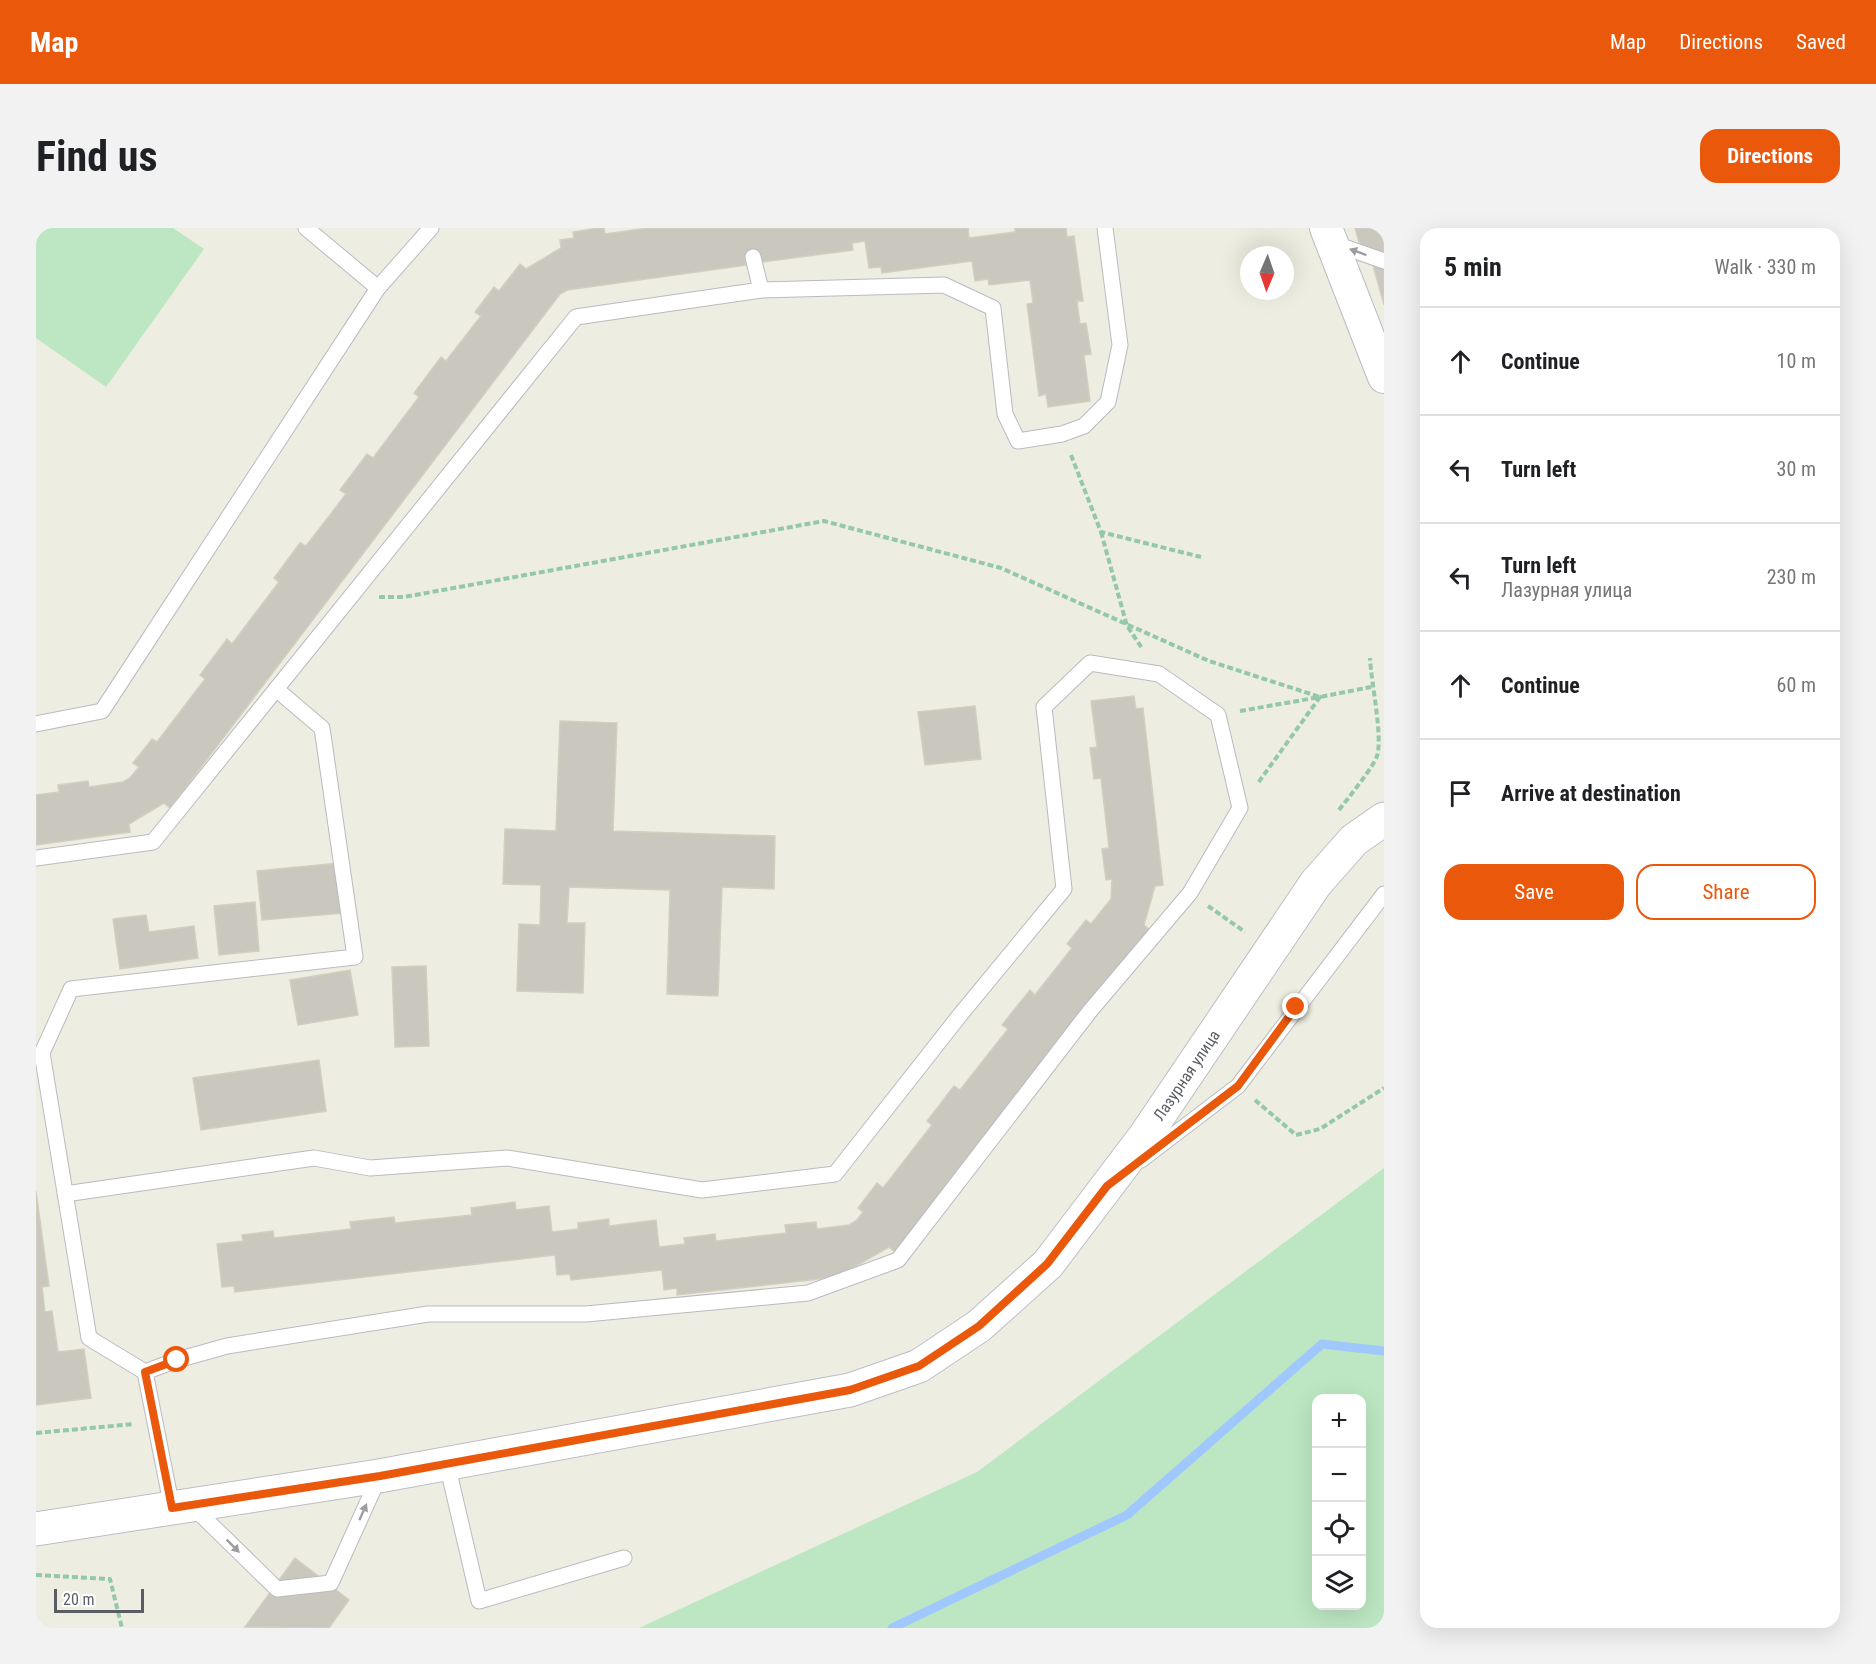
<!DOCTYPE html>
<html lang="en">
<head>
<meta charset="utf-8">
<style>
  :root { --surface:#fff; --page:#f2f2f2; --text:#202124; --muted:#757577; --line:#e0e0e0; --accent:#ea580c }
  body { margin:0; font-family:"Roboto Condensed",sans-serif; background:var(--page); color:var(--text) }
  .controls { position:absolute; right:18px; bottom:18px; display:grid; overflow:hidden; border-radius:12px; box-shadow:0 6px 24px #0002 }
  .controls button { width:54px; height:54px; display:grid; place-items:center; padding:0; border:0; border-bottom:2px solid var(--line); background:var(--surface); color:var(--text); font:30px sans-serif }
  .compass { position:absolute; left:1204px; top:18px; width:54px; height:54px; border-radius:50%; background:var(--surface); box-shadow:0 6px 24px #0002; rotate:182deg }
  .scale { position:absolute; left:18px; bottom:15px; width:90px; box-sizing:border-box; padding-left:6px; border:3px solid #5a5d63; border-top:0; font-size:16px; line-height:21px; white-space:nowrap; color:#5a5d63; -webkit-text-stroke:4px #fff; paint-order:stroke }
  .stop { position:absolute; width:18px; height:18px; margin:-14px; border:4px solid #ea580c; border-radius:50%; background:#fff }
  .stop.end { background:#ea580c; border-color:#fff; box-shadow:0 2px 6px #0008 }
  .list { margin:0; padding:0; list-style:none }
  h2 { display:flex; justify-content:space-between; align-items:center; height:78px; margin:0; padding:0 24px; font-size:26px }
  h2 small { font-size:20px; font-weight:400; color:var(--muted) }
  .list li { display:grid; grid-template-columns:39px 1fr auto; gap:18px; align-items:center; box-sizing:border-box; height:108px; padding:0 24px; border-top:2px solid var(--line) }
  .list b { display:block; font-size:22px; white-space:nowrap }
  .list p { margin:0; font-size:20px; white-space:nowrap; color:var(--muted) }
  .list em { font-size:20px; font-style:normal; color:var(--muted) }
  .actions { display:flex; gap:12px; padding:18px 24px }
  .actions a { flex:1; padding:14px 0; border:2px solid var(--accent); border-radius:18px; text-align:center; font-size:21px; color:var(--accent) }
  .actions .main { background:var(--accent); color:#fff }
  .icon { flex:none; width:33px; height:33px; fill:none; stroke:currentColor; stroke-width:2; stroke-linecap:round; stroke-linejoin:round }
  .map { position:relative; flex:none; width:1348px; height:1400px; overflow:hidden; border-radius:18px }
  header { display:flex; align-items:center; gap:36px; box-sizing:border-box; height:84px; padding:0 30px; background:var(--accent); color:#fff }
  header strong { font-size:28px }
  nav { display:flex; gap:33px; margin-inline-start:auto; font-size:21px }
  .intro { display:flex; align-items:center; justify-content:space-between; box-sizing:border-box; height:144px; padding:0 36px }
  h1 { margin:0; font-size:42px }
  .button { padding:15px 27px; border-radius:18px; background:var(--accent); color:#fff; font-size:21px; font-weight:700 }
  main { display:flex; gap:36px; padding:0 36px }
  aside { flex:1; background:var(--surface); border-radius:18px; box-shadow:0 6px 24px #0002 }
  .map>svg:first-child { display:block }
</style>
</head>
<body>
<header>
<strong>Map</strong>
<nav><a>Map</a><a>Directions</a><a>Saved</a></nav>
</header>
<div class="intro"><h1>Find us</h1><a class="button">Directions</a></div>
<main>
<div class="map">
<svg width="1348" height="1400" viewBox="0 0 1348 1400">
  <rect width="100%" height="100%" fill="#eeede1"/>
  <g fill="#bce7c2" fill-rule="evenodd">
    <path d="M 0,0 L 137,0 L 168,21 L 70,159 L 0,110 Z"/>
    <path d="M 1348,940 L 1348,1400 L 603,1400 L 941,1244 ZM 1280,1170 L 1326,1170 L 1326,1378 L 1280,1378 Z"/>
  </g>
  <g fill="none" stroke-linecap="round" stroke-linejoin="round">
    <path stroke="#a0c8ff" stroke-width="9" d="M 856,1400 L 1091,1287 L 1286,1116 L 1348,1123"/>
  </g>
  <g fill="#c9c7be" stroke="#d3cfbf" stroke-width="1.5">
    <path d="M 562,0 L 568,0 L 569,6 L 612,0 L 932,0 L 933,10 L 979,4 L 979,0 L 1030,0 L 1031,9 L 1038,8 L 1047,73 L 1041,73 L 1044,96 L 1050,95 L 1055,126 L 1048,127 L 1054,173 L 1012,179 L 1010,166 L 1003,168 L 991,76 L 997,75 L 994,52 L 953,57 L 952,51 L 939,53 L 936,33 L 846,45 L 845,39 L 833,40 L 829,13 L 816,15 L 817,22 L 726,34 L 725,28 L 709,30 L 710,37 L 531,62 L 524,66 L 134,580 L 128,575 L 93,596 L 94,604 L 0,617 L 0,567 L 23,564 L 22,557 L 52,553 L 53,559 L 87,554 L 94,550 L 103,539 L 97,535 L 116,511 L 121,514 L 169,451 L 164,447 L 191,411 L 196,416 L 243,354 L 238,350 L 264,315 L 270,318 L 310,266 L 304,262 L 331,226 L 337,230 L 383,169 L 378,165 L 405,129 L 410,133 L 445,88 L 439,84 L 458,59 L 463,63 L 484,36 L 490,41 L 525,20 L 524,12 L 538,10 L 537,4 Z"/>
    <path d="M 1319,0 L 1348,0 L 1348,77 L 1333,23 L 1326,25 Z"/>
    <path d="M 1098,468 L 1100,481 L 1107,480 L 1127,657 L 1119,658 L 1108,697 L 1114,702 L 859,1024 L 853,1019 L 818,1039 L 818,1047 L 641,1067 L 641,1060 L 628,1062 L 626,1042 L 535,1052 L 534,1046 L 521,1047 L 519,1027 L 199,1064 L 198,1058 L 186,1059 L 181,1016 L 207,1013 L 206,1007 L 237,1003 L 238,1010 L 315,1001 L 314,994 L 358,989 L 359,995 L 436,987 L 435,980 L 479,974 L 480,982 L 513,978 L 516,1004 L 542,1001 L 542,995 L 573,991 L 573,998 L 620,992 L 623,1019 L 649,1016 L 648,1010 L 679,1006 L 680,1013 L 750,1005 L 749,997 L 780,994 L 781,1001 L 813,997 L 820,993 L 827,984 L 822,980 L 841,955 L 847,960 L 896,897 L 891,893 L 918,858 L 924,862 L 972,801 L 966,797 L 994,762 L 999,767 L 1036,720 L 1031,716 L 1050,692 L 1055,696 L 1075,671 L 1076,651 L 1070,652 L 1066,621 L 1073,620 L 1065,550 L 1058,551 L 1054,520 L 1061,519 L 1055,473 Z"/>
    <path d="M 939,478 L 945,531 L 889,537 L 882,484 Z"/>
    <path d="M 524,493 L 581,495 L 577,603 L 739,608 L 738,661 L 686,659 L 682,768 L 631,766 L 634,662 L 533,659 L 531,695 L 549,695 L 547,765 L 481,763 L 483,696 L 504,697 L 505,657 L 467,656 L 469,601 L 520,603 Z"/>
    <path d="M 303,635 L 308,685 L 226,692 L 221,643 Z"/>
    <path d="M 219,674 L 223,723 L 183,727 L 178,678 Z"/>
    <path d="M 110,687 L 113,704 L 158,698 L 162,730 L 84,741 L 77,691 Z"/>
    <path d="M 390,738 L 393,818 L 359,819 L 356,739 Z"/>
    <path d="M 314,742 L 322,787 L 262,797 L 254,752 Z"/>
    <path d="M 283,832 L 290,883 L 165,902 L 157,850 Z"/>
    <path d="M 0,963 L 13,1058 L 6,1059 L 9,1084 L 16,1083 L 22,1124 L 48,1121 L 55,1170 L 0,1177 Z"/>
    <path d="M 259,1330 L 313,1372 L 293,1400 L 209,1399 Z"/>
  </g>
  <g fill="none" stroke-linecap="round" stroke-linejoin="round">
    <defs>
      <g id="lane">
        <path d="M 270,0 L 342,60"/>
        <path d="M 1297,15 L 1348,33"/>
        <path d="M 717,29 L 725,62"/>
        <path d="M 0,496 L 66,483 L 342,60 L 395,0"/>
        <path d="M 0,630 L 117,614 L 540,89 L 725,62 L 908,57 L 957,80 L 969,186 L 982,213 L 1026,206 L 1048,198 L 1072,174 L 1084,117 L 1069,0"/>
        <path d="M 1105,932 L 1202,858 L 1348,666"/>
        <path d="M 29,966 L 278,930 L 334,940 L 471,930 L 666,962 L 799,946 L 924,787 L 1028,661 L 1008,479 L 1054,435 L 1123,446 L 1182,487 L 1204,580 L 1154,665 L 1054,783 L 862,1032 L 772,1065 L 550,1086 L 392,1086 L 191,1118 L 141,1132 L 109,1144 L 136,1280"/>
        <path d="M 109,1144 L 53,1110 L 6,825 L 35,761 L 319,729 L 286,500 L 240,461"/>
        <path d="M 411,1236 L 443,1373 L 588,1330"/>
        <path d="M 155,1277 L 241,1361 L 295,1355 L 343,1249"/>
      </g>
      <path id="street" d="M 1290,0 L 1348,149"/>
      <g id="secondary">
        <path id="s1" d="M 0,1301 L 343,1248 L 814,1162 L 883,1138 L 943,1098 L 1012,1036 L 1109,908 L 1280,655 L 1318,612 L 1348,591"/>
      </g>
    </defs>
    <use href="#lane" stroke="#b9bbc1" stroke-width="17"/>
    <use href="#street" stroke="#b9bbc1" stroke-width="34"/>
    <use href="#secondary" stroke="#bcbec6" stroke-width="35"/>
    <g stroke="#94c8aa" stroke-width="4" stroke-dasharray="6 3" stroke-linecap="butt">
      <path d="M 1035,227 L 1065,304 L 1165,329"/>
      <path d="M 1065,304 L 1091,398 L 1106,420"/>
      <path d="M 343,369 L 368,369 L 788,293 L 965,340 L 1173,433 L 1284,469 L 1335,459"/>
      <path d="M 1204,483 L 1284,469 L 1222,555"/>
      <path d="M 1303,582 C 1312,570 1337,540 1341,528 C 1347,508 1335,454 1334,430"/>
      <path d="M 1172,678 L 1209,704"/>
      <path d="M 1219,872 L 1260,907 L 1284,901 L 1348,860"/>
      <path d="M 0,1205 L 98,1196"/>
      <path d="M 0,1347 L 74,1351 L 86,1400"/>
    </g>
    <use href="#lane" stroke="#fff" stroke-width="15"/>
    <use href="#street" stroke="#fff" stroke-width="32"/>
    <use href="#secondary" stroke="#fff" stroke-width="33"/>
  </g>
  <defs><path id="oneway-solid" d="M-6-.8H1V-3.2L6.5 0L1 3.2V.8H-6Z" transform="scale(1.5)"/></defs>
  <g fill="#9c9ea1">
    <use href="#oneway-solid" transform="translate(1322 24) rotate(-160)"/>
    <use href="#oneway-solid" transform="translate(327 1284) rotate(-66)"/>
    <use href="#oneway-solid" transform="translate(197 1318) rotate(45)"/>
  </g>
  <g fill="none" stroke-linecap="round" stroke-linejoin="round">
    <path stroke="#ea580c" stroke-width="8" d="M 141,1132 L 109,1144 L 136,1280 L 344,1248 L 814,1162 L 883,1138 L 943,1098 L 1011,1036 L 1071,958 L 1202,858 L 1260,779"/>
  </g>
  <g text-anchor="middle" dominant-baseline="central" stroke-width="4.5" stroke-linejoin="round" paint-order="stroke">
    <g font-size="16" fill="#5a5d63" stroke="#fff">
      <text stroke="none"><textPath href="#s1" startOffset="1298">Лазурная улица</textPath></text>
    </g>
  </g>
</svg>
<div class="controls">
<button>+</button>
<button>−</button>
<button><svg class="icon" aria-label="locate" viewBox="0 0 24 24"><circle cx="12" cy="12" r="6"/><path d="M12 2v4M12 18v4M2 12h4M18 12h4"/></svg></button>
<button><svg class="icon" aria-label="layers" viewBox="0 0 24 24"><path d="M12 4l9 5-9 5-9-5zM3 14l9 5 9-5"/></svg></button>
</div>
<svg class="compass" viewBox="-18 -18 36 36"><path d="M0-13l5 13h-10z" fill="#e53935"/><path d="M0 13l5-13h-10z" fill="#757577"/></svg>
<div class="scale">20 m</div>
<div class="stop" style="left:141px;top:1132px"></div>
<div class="stop end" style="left:1260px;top:779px"></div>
</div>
<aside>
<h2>5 min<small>Walk · 330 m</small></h2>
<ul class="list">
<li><svg class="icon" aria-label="ahead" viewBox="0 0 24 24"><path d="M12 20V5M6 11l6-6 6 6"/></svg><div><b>Continue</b></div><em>10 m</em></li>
<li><svg class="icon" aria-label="left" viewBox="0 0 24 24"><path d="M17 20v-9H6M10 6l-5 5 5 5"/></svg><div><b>Turn left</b></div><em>30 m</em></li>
<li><svg class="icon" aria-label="left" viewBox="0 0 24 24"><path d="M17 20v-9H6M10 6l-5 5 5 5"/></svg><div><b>Turn left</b><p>Лазурная улица</p></div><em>230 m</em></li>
<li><svg class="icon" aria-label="ahead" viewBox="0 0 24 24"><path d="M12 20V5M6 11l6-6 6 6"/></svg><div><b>Continue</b></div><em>60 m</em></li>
<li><svg class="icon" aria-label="arrive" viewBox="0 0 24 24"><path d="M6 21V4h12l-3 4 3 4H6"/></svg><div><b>Arrive at destination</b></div></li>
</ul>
<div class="actions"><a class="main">Save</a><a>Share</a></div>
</aside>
</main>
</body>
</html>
